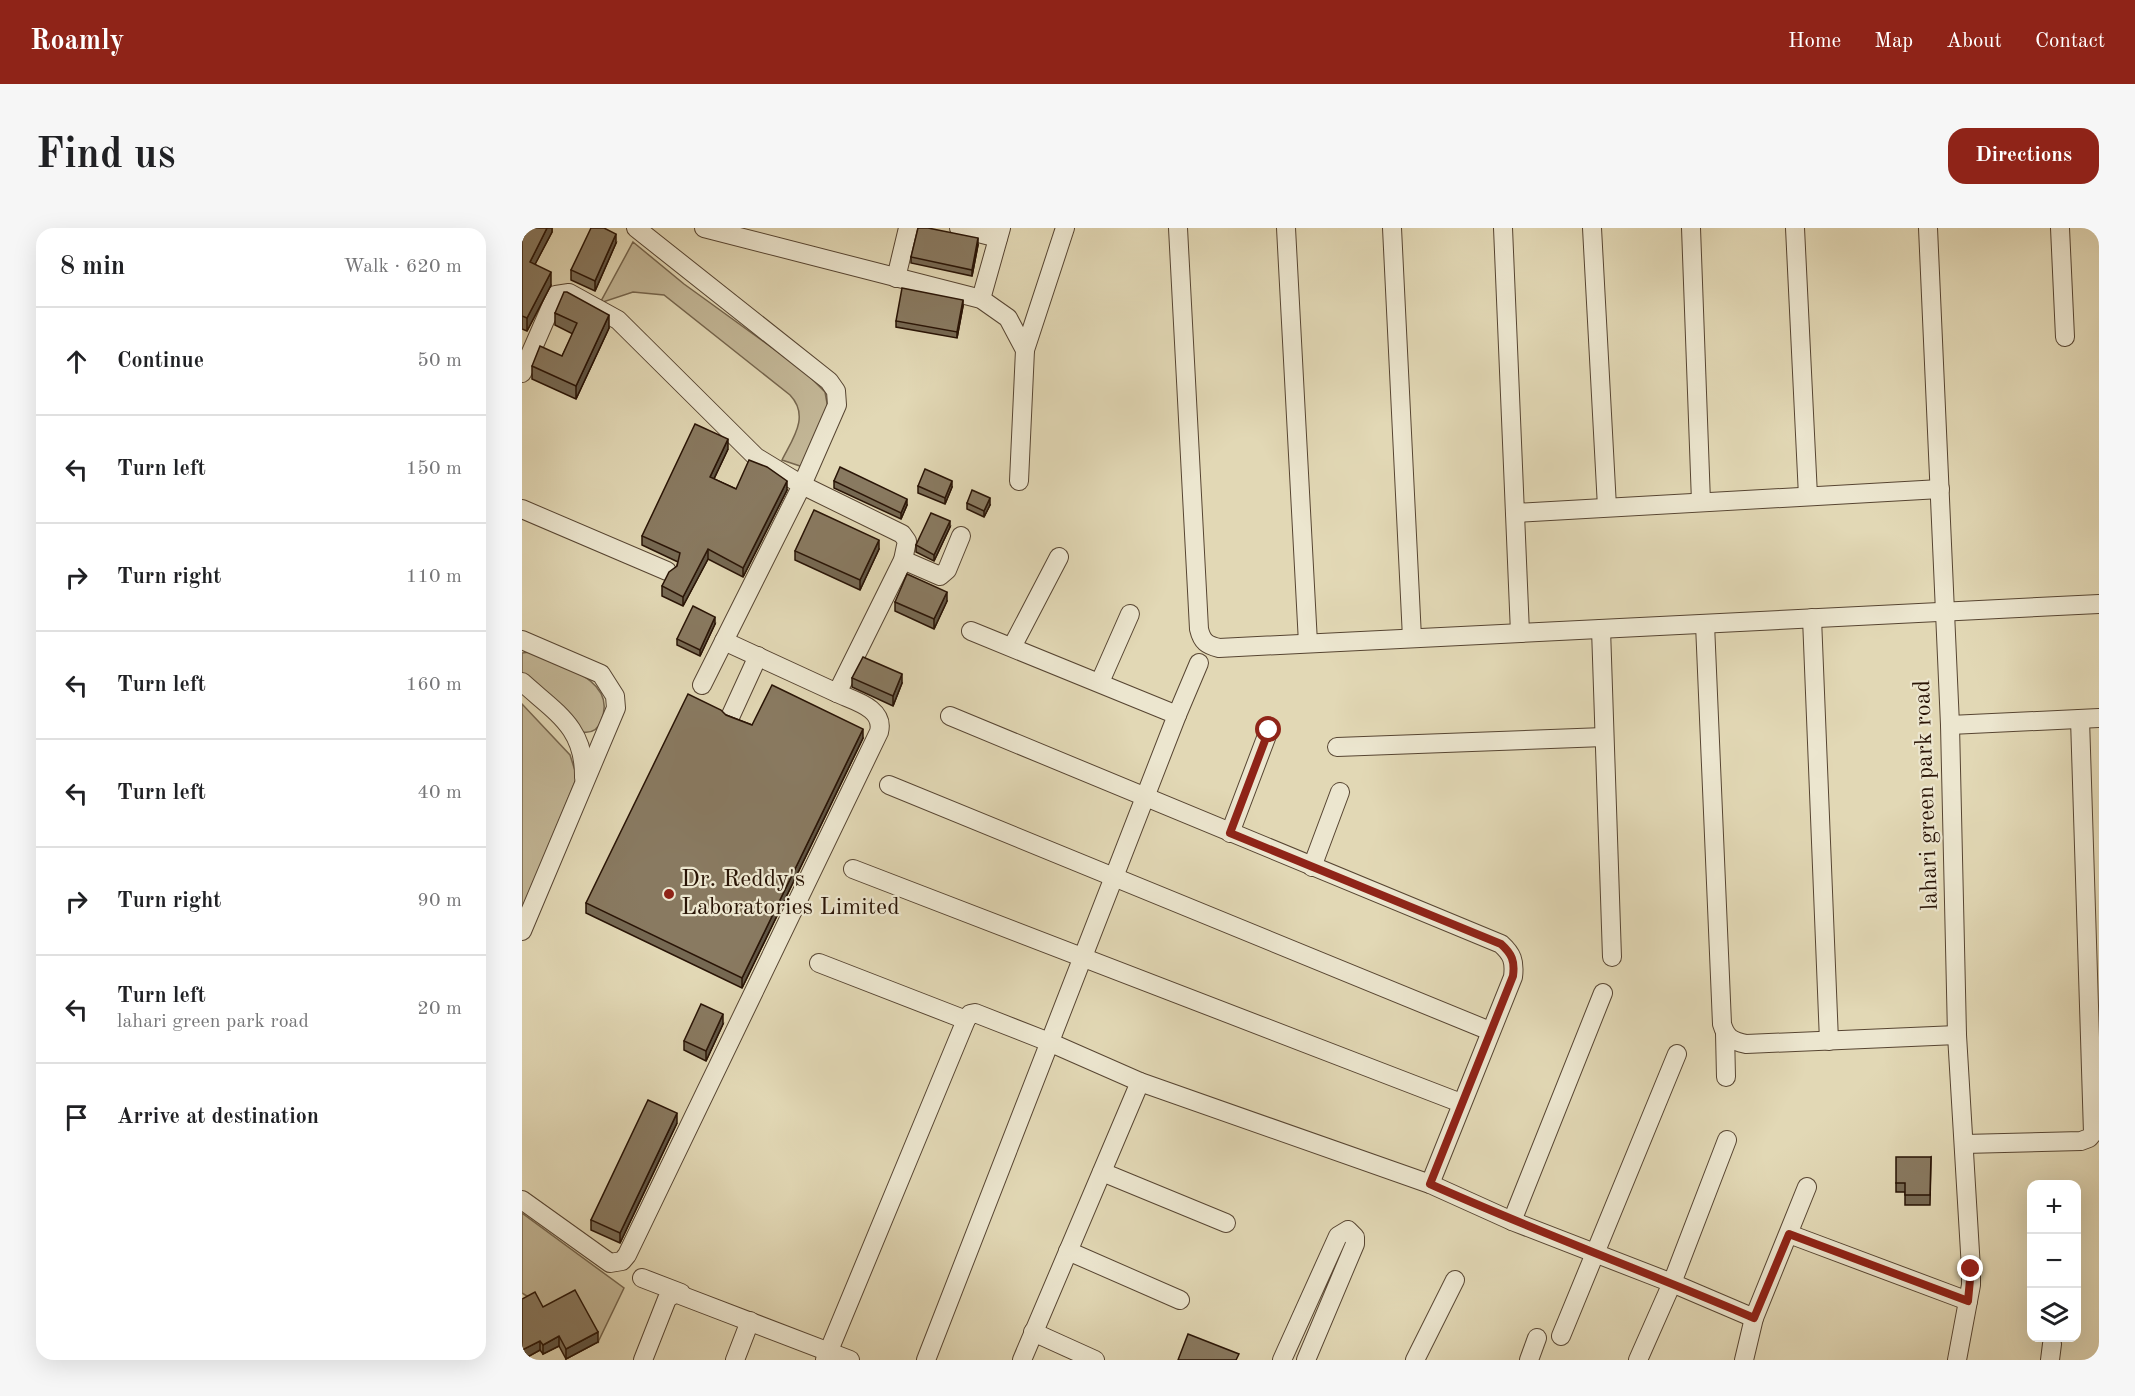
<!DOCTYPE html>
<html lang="en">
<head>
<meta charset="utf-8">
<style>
  :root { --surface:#fff; --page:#f6f6f6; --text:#202124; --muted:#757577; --line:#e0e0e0; --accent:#8f2418 }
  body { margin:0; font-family:"Old Standard TT",serif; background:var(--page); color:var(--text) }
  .controls { position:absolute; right:18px; bottom:18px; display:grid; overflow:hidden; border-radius:12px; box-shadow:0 6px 24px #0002 }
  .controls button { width:54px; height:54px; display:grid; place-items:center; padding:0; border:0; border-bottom:2px solid var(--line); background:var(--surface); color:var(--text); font:30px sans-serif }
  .stop { position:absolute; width:18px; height:18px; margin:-14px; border:4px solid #8f2418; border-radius:50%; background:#fff }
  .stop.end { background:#8f2418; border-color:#fff; box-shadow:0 2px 6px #0008 }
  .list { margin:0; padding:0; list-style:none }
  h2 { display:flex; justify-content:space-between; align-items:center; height:78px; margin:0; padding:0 24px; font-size:26px }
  h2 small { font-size:20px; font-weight:400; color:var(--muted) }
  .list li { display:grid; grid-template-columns:39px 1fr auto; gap:18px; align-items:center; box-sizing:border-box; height:108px; padding:0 24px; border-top:2px solid var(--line) }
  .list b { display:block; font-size:22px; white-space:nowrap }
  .list p { margin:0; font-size:20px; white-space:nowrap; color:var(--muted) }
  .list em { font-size:20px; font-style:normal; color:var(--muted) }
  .icon { flex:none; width:33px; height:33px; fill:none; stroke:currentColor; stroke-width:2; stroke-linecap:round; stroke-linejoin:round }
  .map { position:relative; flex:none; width:1577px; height:1132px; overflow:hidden; border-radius:18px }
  header { display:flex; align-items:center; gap:36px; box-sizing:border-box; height:84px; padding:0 30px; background:var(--accent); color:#fff }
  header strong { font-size:28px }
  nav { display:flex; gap:33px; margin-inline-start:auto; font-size:21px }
  .intro { display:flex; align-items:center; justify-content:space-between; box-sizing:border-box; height:144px; padding:0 36px }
  h1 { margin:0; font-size:42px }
  .button { padding:15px 27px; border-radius:18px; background:var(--accent); color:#fff; font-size:21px; font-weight:700 }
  main { display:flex; gap:36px; padding:0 36px }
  aside { flex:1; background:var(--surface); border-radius:18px; box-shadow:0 6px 24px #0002 }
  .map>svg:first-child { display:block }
</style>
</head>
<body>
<header>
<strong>Roamly</strong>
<nav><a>Home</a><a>Map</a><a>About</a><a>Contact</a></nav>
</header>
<div class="intro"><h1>Find us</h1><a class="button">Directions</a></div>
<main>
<aside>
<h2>8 min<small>Walk · 620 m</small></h2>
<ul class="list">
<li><svg class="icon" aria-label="ahead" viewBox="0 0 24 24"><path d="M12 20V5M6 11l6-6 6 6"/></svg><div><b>Continue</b></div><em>50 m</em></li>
<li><svg class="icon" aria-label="left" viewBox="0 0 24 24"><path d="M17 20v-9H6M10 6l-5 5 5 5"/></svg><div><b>Turn left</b></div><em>150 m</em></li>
<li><svg class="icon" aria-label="right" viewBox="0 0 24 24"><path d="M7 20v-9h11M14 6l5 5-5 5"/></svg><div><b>Turn right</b></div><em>110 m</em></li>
<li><svg class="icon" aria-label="left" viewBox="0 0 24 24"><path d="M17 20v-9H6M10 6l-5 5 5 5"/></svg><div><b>Turn left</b></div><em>160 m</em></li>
<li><svg class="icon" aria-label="left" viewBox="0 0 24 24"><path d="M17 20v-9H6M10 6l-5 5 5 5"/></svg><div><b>Turn left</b></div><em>40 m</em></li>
<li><svg class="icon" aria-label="right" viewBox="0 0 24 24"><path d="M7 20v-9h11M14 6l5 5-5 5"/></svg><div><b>Turn right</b></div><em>90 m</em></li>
<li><svg class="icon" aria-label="left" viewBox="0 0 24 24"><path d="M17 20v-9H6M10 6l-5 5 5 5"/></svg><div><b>Turn left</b><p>lahari green park road</p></div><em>20 m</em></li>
<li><svg class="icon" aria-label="arrive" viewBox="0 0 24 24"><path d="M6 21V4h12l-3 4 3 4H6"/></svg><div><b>Arrive at destination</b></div></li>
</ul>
</aside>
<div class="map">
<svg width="1577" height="1132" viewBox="0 0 1577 1132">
  <rect width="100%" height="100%" fill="#e2d8b5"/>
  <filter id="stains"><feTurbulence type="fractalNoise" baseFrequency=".00333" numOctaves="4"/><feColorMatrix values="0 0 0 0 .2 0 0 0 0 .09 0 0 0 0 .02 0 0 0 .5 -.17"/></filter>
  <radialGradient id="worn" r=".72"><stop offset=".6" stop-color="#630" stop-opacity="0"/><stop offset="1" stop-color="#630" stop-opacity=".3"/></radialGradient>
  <g fill="#c3b797" stroke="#76664e" stroke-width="1.5">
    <path d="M 111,14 L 162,56 L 281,142 L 303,164 L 307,186 L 284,240 L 260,232 C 271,210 288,188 268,167 L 142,67 L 111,64 L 78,75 Z"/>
    <path d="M 8,424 C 36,437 97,451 79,493 C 76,502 69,505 61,504 L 0,451 L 0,425 Z"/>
    <path d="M 0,476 L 48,527 L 55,549 L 0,683 Z"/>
    <path d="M 0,985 L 102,1060 L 76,1114 L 53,1072 L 21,1089 L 13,1073 L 0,1065 Z"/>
  </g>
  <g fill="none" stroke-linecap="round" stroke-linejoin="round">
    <defs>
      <g id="minor">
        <path d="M 114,0 L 307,153 L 314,163 L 315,177 L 280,257 L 180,457"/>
        <path d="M 182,0 L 459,71 L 486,90 L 503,122 L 497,253"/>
        <path d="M 437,0 L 476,10"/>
        <path d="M 656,0 L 677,401 C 680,414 685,417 697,420 L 1577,376"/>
        <path d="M 764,0 L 786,415"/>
        <path d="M 870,0 L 890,410"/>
        <path d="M 981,0 L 998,405"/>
        <path d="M 1070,0 L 1085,279"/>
        <path d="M 1169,0 L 1179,274"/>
        <path d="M 1273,0 L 1286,268"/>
        <path d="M 1406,0 L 1428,497 L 1435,807 L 1449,1041 L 1449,1057 L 1435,1132"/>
        <path d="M 1538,0 L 1543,109"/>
        <path d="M 374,50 L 386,0"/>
        <path d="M 459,71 L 479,0"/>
        <path d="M 503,122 L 543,0"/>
        <path d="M 0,145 L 34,67 L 47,65 L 96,92 L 234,229 L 280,257 L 380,306 L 385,313 L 381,332 L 315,465 L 202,413"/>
        <path d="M 0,281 L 145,343"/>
        <path d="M 993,285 L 1418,261"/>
        <path d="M 381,332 L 418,348 L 425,342 L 439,308"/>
        <path d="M 1290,390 L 1307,813"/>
        <path d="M 1183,396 L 1200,796 C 1204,810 1210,813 1224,816 L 1435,807"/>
        <path d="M 1079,401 L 1090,729"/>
        <path d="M 0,412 L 79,446 L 93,468 L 94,480 L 0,703"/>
        <path d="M 490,419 L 537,329"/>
        <path d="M 0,454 C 34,485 63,499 62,550"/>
        <path d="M 578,454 L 608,386"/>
        <path d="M 209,487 L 236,428"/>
        <path d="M 655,487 L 677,435"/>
        <path d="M 428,488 L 979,716 C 990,726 993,733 991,749 L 908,956"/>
        <path d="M 1428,497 L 1577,490"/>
        <path d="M 815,519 L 1082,509"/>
        <path d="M 367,557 L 968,803"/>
        <path d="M 708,605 L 747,502"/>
        <path d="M 790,639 L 818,564"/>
        <path d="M 331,641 L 939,875"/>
        <path d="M 297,735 L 444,792"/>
        <path d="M 1203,805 L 1204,849"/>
        <path d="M 1205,912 L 1150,1055 L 1232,1090"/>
        <path d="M 1442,916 L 1559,913 L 1567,910 L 1571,905 L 1558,491"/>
        <path d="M 580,944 L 704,995"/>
        <path d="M 0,972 L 88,1035 L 100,1033 L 105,1027 L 357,504 C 363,480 332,473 315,465"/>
        <path d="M 990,993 L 1081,765"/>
        <path d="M 1267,1006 L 1446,1073"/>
        <path d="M 546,1023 L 658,1072"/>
        <path d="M 120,1050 L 159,1065"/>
        <path d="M 511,1104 L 573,1132"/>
        <path d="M 1039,1108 L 1155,826"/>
        <path d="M 121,1132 L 145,1071 L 153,1065 L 328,1132"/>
        <path d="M 213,1132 L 228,1093"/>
        <path d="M 303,1132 L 444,792 L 448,786 L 453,785 L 527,814 L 618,854 L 908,956 L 990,993 L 1150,1055 L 1116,1132"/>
        <path d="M 404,1132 L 655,487 L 449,403"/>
        <path d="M 500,1132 L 618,854"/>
        <path d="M 760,1132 L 816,1008 L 826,1002 L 833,1009 L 833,1016 L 784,1132"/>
        <path d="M 893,1132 L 933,1052"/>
        <path d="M 1007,1132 L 1015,1110"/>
        <path d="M 1222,1132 L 1232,1090 L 1285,959"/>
        <path d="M 1528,1132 L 1530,1116"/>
      </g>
    </defs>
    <use href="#minor" stroke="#574532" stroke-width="20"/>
    <use href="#minor" stroke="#ece6cf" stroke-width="18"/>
  </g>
  <g fill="#766953" stroke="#291406" stroke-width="1.5">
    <path d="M 30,0 L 30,4 L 13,36 L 29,57 L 5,103 L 0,101 L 0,9 Z"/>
    <path d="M 94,15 L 73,63 L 49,52 L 49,42 Z"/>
    <path d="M 456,17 L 450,48 L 389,35 L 389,29 Z"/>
    <path d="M 441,78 L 435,110 L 374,99 L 374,93 Z"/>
    <path d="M 33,85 L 87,100 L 54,171 L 10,151 L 10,138 L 40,128 L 51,106 L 33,97 Z"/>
    <path d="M 206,221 L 192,251 L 214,261 L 265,262 L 221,349 L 186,331 L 161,378 L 140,368 L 140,358 L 155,338 L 156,334 L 120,317 L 120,308 Z"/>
    <path d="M 312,253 L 385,277 L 379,291 L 312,260 Z"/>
    <path d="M 396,258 L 430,259 L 423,276 L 396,265 Z"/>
    <path d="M 445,275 L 468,277 L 462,289 L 445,281 Z"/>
    <path d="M 428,299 L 412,333 L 394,324 L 394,317 Z"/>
    <path d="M 357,321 L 338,362 L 273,332 L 273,323 Z"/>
    <path d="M 425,373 L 412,401 L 373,383 L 373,374 Z"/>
    <path d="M 193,396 L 178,428 L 155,417 L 155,411 Z"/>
    <path d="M 330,450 L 380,455 L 371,478 L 330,459 Z"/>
    <path d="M 204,487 L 230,497 L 341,510 L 220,760 L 64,685 L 64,675 Z"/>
    <path d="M 201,796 L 184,833 L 162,822 L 162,813 Z"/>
    <path d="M 155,895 L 98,1015 L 69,1002 L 69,992 Z"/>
    <path d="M 1409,929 L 1408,977 L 1383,977 L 1383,964 L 1374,964 L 1374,955 Z"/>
    <path d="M 21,1079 L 76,1114 L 44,1131 L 37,1118 L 21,1126 L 18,1122 L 0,1132 Z"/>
  </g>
  <g fill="#605544" stroke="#291406" stroke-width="1.5">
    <path d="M 25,0 L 30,0 L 30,4 L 8,46 L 8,34 Z"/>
    <path d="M 94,6 L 94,15 L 73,63 L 73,53 Z"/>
    <path d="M 456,10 L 456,17 L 450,48 L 450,42 Z"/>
    <path d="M 29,44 L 29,57 L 5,103 L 5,90 Z"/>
    <path d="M 441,72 L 441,78 L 435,110 L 435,104 Z"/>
    <path d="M 87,87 L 87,100 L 54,171 L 54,158 Z"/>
    <path d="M 206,211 L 206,221 L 188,259 L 188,249 Z"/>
    <path d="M 265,253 L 265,262 L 221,349 L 221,340 Z"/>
    <path d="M 430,253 L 430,259 L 423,276 L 423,270 Z"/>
    <path d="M 468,270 L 468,277 L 462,289 L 462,283 Z"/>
    <path d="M 385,271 L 385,277 L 379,291 L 379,285 Z"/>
    <path d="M 428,293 L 428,299 L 412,333 L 412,327 Z"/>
    <path d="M 357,312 L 357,321 L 338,362 L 338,352 Z"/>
    <path d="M 186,321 L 186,331 L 161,378 L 161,369 Z"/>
    <path d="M 425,364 L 425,373 L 412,401 L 412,391 Z"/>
    <path d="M 193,389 L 193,396 L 178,428 L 178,422 Z"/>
    <path d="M 380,446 L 380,455 L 371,478 L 371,468 Z"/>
    <path d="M 341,501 L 341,510 L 220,760 L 220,750 Z"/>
    <path d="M 201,786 L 201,796 L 184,833 L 184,823 Z"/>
    <path d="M 155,885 L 155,895 L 98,1015 L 98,1005 Z"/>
    <path d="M 76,1104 L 76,1114 L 44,1131 L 44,1121 Z"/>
    <path d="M 37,1108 L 37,1118 L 21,1126 L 21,1117 Z"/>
    <path d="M 18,1113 L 18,1122 L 0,1132 L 0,1122 Z"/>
  </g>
  <g fill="#897a61" stroke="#291406" stroke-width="1.5">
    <path d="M 5,0 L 25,0 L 8,34 L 29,44 L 5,90 L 0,88 L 0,9 Z"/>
    <path d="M 69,0 L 82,0 L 94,6 L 73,53 L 49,42 Z"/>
    <path d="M 396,0 L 406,0 L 456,10 L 450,42 L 389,29 Z"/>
    <path d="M 380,60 L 441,72 L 435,104 L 374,93 Z"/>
    <path d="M 42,64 L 45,64 L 87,87 L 54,158 L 10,138 L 18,118 L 40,128 L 55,95 L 33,85 Z"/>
    <path d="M 173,196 L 206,211 L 188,249 L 214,261 L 227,232 L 245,239 L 265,253 L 221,340 L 186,321 L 161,369 L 140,358 L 147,344 L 155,338 L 158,325 L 120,308 Z"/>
    <path d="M 318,239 L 385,271 L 379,285 L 312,253 Z"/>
    <path d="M 403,241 L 430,253 L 423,270 L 396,258 Z"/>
    <path d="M 450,262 L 468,270 L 462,283 L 445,275 Z"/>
    <path d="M 292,282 L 357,312 L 338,352 L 273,323 Z"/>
    <path d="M 409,285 L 428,293 L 412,327 L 394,317 Z"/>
    <path d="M 385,346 L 425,364 L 412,391 L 373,374 Z"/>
    <path d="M 171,378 L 193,389 L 178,422 L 155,411 Z"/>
    <path d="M 341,429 L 380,446 L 371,468 L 330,450 Z"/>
    <path d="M 250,457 L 341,501 L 220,750 L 64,675 L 166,466 L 199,482 L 204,487 L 230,497 Z"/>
    <path d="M 179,776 L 201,786 L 184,823 L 162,813 Z"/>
    <path d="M 126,872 L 155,885 L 98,1005 L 69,992 Z"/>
    <path d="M 1374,929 L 1409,929 L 1408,967 L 1383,967 L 1383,955 L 1374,955 Z"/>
    <path d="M 53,1062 L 76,1104 L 44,1121 L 37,1108 L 21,1117 L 18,1113 L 0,1122 L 0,1071 L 13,1064 L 21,1079 Z"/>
    <path d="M 666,1106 L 717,1126 L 714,1132 L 656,1132 Z"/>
  </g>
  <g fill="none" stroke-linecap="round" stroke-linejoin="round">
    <path stroke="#8f2418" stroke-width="8" d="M 747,502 L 708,605 L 979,716 C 990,726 993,733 991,748 L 908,956 C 1015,1004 1125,1044 1232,1090 L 1267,1006 L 1446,1073 L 1449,1041"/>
  </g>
  <circle fill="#8f2418" stroke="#ece6cf" stroke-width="2" cx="147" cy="666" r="6"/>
  <g text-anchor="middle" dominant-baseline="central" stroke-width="4.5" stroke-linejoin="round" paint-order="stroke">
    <g font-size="24" fill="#291406" stroke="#ece6cf">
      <text transform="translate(1405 567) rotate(-92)">lahari green park road</text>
    </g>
    <g font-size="24" fill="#291406" stroke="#ece6cf" text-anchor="start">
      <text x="159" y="652">Dr. Reddy's<tspan x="159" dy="28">Laboratories Limited</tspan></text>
    </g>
  </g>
  <rect width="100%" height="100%" filter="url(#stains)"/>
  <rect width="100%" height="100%" fill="url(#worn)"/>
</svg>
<div class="controls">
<button>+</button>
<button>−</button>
<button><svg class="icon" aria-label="layers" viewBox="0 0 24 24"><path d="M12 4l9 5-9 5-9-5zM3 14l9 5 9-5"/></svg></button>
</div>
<div class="stop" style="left:747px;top:502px"></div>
<div class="stop end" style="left:1449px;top:1041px"></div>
</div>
</main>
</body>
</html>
